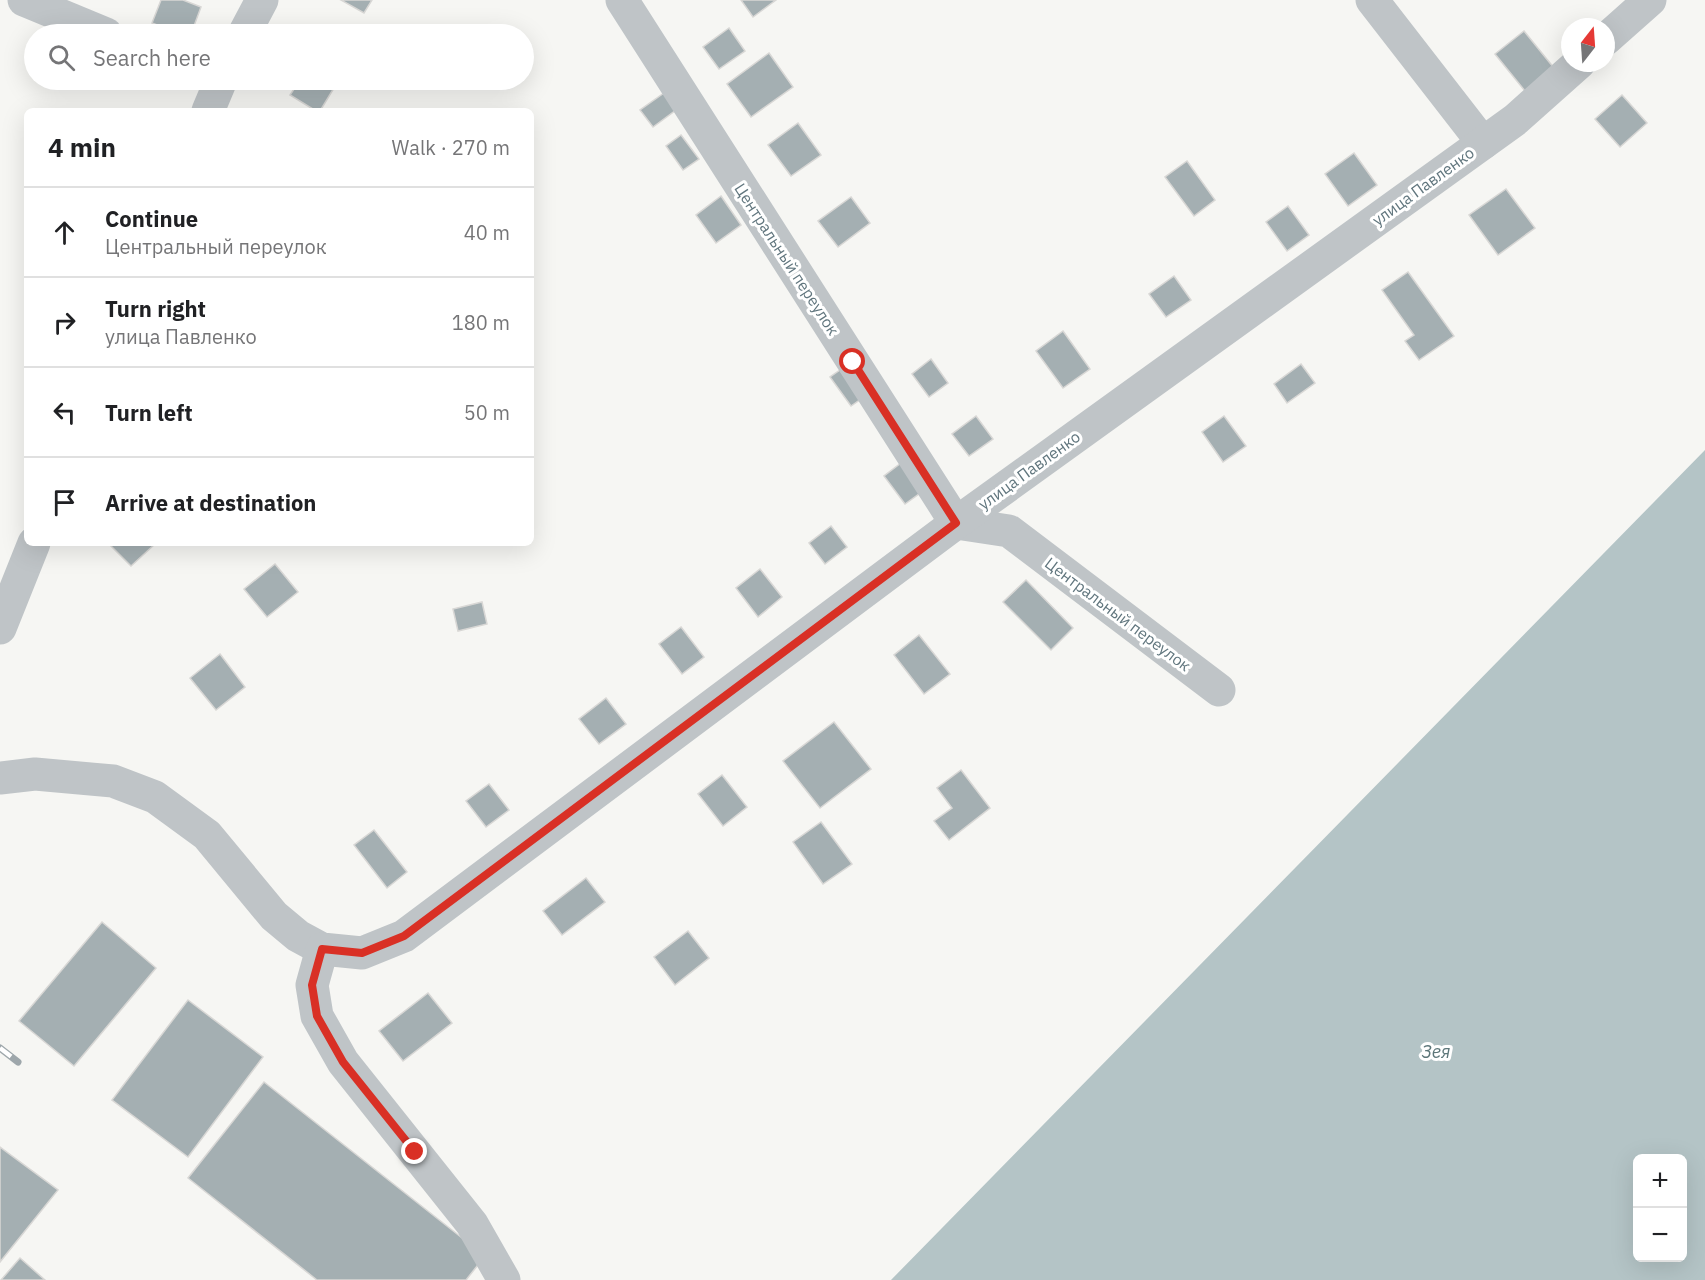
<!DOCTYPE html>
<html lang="en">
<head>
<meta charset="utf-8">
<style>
  :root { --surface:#fff; --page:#f6f6f6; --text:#202124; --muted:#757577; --line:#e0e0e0 }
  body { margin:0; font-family:"IBM Plex Sans",sans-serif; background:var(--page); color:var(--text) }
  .controls { position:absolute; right:18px; bottom:18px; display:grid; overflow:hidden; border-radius:9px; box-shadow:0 6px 24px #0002 }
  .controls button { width:54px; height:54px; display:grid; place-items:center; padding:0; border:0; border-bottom:2px solid var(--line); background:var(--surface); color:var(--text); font:30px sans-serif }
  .compass { position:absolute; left:1561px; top:18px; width:54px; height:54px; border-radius:50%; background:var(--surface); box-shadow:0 6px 24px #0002; rotate:17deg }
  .stop { position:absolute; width:18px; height:18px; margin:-14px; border:4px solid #d93025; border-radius:50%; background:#fff }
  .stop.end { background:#d93025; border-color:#fff; box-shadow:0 2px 6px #0008 }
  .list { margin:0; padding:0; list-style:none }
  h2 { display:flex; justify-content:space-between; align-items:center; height:78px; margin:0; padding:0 24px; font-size:26px }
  h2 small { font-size:20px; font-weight:400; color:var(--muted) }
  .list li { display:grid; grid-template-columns:39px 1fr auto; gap:18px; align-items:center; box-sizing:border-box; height:90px; padding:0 24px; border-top:2px solid var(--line) }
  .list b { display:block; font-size:22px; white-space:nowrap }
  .list p { margin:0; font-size:20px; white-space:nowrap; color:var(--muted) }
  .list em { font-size:20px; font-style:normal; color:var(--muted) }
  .icon { flex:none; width:33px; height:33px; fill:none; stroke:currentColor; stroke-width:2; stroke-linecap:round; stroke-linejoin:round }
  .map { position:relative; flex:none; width:1705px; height:1280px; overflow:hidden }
  .search { position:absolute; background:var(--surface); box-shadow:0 6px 24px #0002; left:24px; top:24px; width:510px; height:66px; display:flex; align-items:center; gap:15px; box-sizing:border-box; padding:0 21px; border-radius:33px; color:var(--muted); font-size:22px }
  .panel { position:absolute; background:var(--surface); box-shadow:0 6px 24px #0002; left:24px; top:108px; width:510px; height:438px; border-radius:9px }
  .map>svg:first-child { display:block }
</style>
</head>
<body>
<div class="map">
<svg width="1705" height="1280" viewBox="0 0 1705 1280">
  <rect width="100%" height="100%" fill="#f6f6f3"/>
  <path fill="#b4c4c6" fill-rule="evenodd" d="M 1705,450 L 1705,1280 L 891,1280 ZM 1638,1158 L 1682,1158 L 1682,1258 L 1638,1258 Z"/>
  <g fill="#a4afb2" stroke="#d8d7d5" stroke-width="1.5">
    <path d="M 161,0 L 183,0 L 201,7 L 191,34 L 180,34 L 152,23 Z"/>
    <path d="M 341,0 L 372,0 L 364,13 Z"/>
    <path d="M 741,0 L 776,0 L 753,17 Z"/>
    <path d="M 729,28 L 745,51 L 719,69 L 703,47 Z"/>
    <path d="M 1524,31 L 1554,68 L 1525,91 L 1495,54 Z"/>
    <path d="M 769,53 L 793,87 L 751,117 L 727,84 Z"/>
    <path d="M 300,80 L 331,80 L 337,83 L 320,111 L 316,111 L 290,95 Z"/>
    <path d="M 664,93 L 676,110 L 653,127 L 640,110 Z"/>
    <path d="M 1622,95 L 1647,123 L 1620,147 L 1595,119 Z"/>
    <path d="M 798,123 L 821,155 L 791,176 L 768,145 Z"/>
    <path d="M 681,135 L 699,159 L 683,170 L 666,146 Z"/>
    <path d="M 1354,153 L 1377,185 L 1348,206 L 1325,174 Z"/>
    <path d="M 1187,161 L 1215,200 L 1194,216 L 1165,177 Z"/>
    <path d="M 1506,189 L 1535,228 L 1498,255 L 1469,215 Z"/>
    <path d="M 721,196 L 741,225 L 716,243 L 696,215 Z"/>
    <path d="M 851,197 L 870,223 L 838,247 L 818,221 Z"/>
    <path d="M 1288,206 L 1309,235 L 1287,251 L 1266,222 Z"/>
    <path d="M 1408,272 L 1454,336 L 1419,360 L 1405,341 L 1414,335 L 1382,290 Z"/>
    <path d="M 1174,276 L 1191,300 L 1166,317 L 1149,294 Z"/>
    <path d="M 1063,331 L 1090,369 L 1063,388 L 1036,351 Z"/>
    <path d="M 931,359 L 948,383 L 929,397 L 912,374 Z"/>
    <path d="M 1301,364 L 1315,383 L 1287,403 L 1274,384 Z"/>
    <path d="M 840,370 L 861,399 L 851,406 L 830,377 Z"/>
    <path d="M 976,416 L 993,439 L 969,456 L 952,434 Z"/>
    <path d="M 1224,416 L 1246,446 L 1223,462 L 1202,432 Z"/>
    <path d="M 901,463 L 923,491 L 905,504 L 884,476 Z"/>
    <path d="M 831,526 L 847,547 L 825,564 L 809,543 Z"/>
    <path d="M 112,543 L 154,543 L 155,544 L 131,566 L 110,545 Z"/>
    <path d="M 275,564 L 298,592 L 267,617 L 244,589 Z"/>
    <path d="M 760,569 L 782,597 L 758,617 L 736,588 Z"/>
    <path d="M 1026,580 L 1073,628 L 1051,650 L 1003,602 Z"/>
    <path d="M 482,602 L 487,624 L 458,631 L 453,609 Z"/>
    <path d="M 681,627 L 704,657 L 682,674 L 659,644 Z"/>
    <path d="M 919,635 L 950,674 L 924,694 L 894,655 Z"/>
    <path d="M 220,654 L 245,687 L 216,710 L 190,678 Z"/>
    <path d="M 606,698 L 626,724 L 599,744 L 579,719 Z"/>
    <path d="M 834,722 L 871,769 L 820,808 L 783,761 Z"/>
    <path d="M 961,770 L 990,808 L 949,840 L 934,821 L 952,808 L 937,788 Z"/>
    <path d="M 722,775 L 747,807 L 723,826 L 698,794 Z"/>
    <path d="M 489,784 L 509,810 L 486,827 L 466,801 Z"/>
    <path d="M 821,822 L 852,864 L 823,884 L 793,842 Z"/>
    <path d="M 374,830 L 407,872 L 387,888 L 354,845 Z"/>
    <path d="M 586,878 L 605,902 L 562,935 L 543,911 Z"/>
    <path d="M 102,922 L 156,968 L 74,1066 L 19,1021 Z"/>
    <path d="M 688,931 L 709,958 L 675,985 L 654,957 Z"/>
    <path d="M 428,993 L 452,1023 L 403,1061 L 379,1031 Z"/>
    <path d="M 188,1000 L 263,1057 L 188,1157 L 112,1100 Z"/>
    <path d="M 264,1082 L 485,1256 L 466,1280 L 317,1280 L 188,1178 Z"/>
    <path d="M 0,1147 L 58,1190 L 0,1262 Z"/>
    <path d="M 20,1258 L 45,1280 L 1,1280 Z"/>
  </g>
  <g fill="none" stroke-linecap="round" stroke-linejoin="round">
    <g stroke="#bfc4c7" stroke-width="33">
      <path d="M 24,0 L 106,34"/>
      <path d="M 622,0 L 956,523 L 1009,531 L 1219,690"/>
      <path d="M 1372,0 L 1483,143"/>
      <path d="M 244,34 L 262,0"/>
      <path d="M 1606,39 L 1650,0"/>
      <path d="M 208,111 L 221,80"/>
      <path d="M 0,628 L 34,543"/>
      <path d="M 0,778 L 35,774 L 113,781 L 155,797 L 207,835 L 274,916 L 298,936 L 322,949 L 362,953 L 404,936 L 956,523 L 1515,120 L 1579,63"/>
      <path d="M 322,949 L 312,985 L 317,1016 L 343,1062 L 472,1224 L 504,1280"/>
    </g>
    <defs>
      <path id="rail" d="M 0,1048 L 18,1062"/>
    </defs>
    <use href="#rail" stroke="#9ea7ab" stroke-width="7"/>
    <use href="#rail" stroke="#fff" stroke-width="4.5" stroke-dasharray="14" stroke-linecap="butt"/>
  </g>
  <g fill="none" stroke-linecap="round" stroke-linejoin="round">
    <path stroke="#d93025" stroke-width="8" d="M 415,1152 L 343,1062 L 317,1016 L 312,985 L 322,949 L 362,953 L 404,936 L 956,523 L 853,362"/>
  </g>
  <g text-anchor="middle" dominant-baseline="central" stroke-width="6" stroke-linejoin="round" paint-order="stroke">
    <g font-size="16" fill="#61767e" stroke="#fff">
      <text transform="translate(1423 186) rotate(-36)">улица Павленко</text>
      <text transform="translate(787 259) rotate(57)">Центральный переулок</text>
      <text transform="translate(1029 470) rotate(-36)">улица Павленко</text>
      <text transform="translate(1118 614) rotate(37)">Центральный переулок</text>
    </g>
    <g font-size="18" font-style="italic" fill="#5c7679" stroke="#fff">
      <text x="1436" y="1051">Зея</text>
    </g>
  </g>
</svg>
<div class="controls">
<button>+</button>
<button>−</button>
</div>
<svg class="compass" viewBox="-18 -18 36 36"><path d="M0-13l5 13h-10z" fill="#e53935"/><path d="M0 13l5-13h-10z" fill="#757577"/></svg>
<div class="stop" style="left:853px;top:362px"></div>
<div class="stop end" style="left:415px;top:1152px"></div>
<div class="search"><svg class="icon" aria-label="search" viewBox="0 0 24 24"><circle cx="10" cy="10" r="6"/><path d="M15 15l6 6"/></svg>Search here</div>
<section class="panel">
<h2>4 min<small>Walk · 270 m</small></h2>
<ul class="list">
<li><svg class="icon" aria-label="ahead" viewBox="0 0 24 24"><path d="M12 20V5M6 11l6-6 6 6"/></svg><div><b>Continue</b><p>Центральный переулок</p></div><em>40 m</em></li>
<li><svg class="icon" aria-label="right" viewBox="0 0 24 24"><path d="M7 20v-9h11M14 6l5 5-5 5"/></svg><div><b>Turn right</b><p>улица Павленко</p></div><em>180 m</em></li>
<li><svg class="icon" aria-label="left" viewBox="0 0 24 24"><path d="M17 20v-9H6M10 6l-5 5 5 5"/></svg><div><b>Turn left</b></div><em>50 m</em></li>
<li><svg class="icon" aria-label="arrive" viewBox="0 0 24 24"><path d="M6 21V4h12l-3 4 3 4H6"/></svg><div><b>Arrive at destination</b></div></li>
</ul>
</section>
</div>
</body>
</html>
